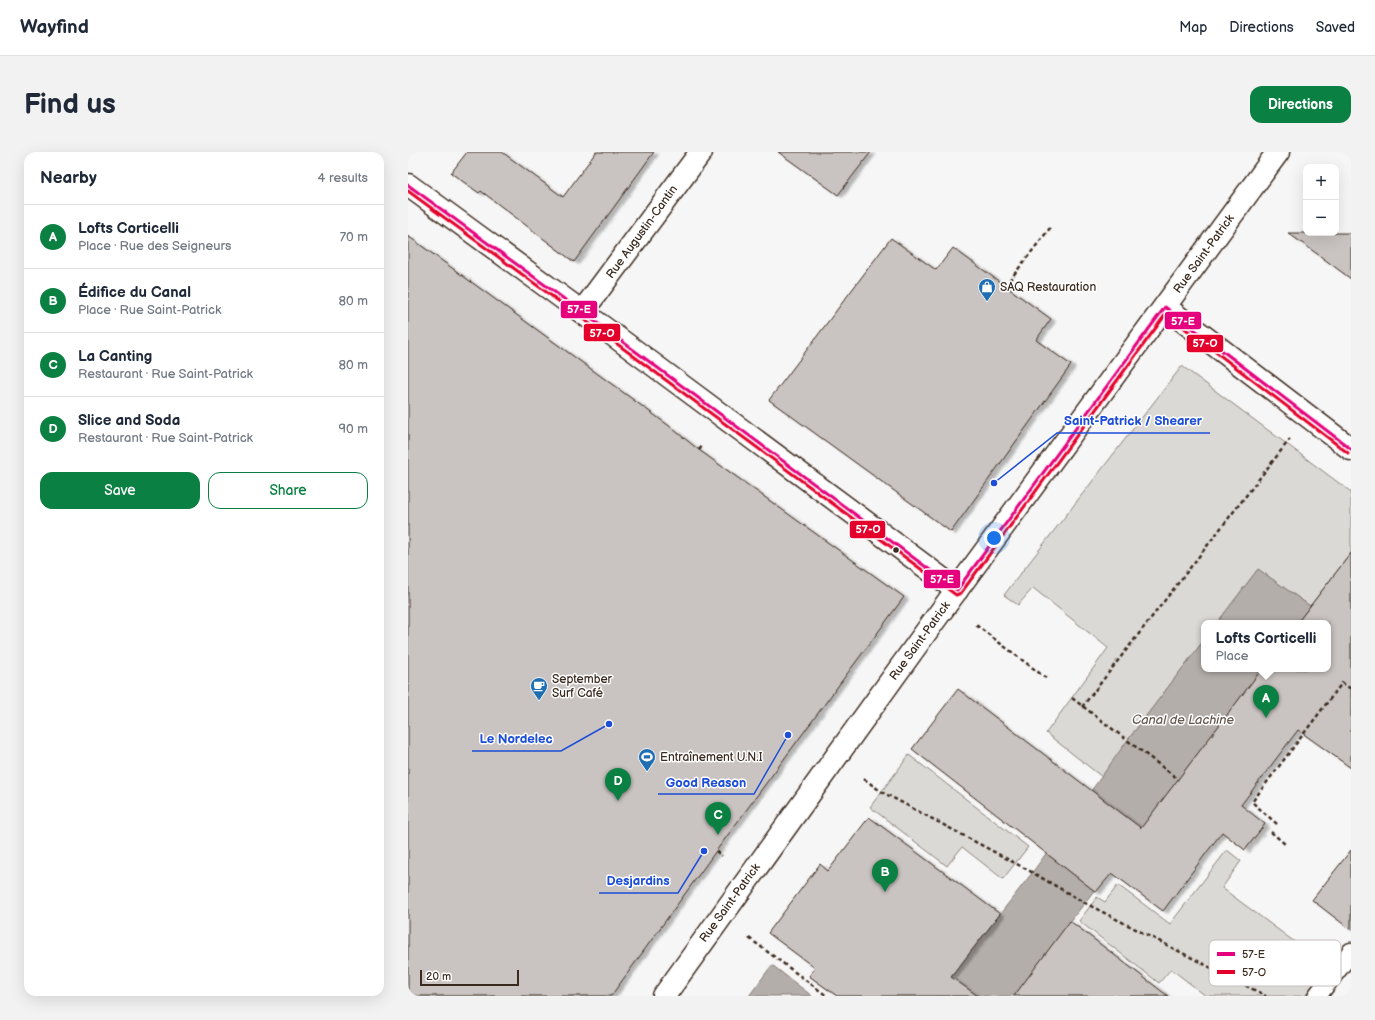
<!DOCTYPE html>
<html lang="en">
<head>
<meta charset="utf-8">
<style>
  :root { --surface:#fff; --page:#f2f2f3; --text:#1f2937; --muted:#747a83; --line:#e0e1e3; --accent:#0b8043 }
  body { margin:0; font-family:"Balsamiq Sans",sans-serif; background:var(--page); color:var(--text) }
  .controls { position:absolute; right:12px; top:12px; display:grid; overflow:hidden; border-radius:8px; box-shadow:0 4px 16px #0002 }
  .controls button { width:36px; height:36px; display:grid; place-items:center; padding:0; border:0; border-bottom:1px solid var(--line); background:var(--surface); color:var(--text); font:20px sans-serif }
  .scale { position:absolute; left:12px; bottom:10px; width:99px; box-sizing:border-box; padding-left:4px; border:2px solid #3b2a1e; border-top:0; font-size:11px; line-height:14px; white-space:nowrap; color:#3b2a1e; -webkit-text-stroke:3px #fff; paint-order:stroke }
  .you { position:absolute; left:586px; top:386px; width:14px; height:14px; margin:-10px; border:3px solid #fff; border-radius:50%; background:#1a73e8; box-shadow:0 0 0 6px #1a73e833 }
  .badge { display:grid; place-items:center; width:26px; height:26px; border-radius:50%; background:var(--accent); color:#fff; font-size:13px; font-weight:700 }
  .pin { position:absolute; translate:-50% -33px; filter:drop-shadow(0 1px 2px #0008) }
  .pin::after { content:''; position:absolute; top:21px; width:14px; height:12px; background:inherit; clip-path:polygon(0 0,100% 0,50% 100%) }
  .popup { position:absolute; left:793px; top:468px; width:130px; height:52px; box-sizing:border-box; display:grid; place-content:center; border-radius:8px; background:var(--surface); filter:drop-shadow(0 1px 3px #0005); font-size:13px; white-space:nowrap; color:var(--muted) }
  .popup b { font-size:15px; color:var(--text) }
  .popup::after { content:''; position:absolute; left:50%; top:100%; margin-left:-8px; border:8px solid transparent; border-top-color:var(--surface) }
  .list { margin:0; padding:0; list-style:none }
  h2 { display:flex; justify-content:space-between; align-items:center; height:52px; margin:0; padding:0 16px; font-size:17px }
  h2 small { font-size:13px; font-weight:400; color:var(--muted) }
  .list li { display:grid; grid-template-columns:26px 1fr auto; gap:12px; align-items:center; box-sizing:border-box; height:64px; padding:0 16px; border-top:1px solid var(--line) }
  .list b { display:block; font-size:15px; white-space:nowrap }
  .list p { margin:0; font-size:13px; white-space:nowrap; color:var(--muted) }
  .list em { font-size:13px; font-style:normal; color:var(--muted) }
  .actions { display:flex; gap:8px; padding:12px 16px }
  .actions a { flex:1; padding:9px 0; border:1px solid var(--accent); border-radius:12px; text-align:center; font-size:14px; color:var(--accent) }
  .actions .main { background:var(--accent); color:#fff }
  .map { position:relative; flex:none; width:943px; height:844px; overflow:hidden; border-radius:12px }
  header { display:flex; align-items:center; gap:24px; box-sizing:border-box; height:56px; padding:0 20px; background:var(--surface); border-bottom:1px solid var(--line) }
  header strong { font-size:19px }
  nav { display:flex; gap:22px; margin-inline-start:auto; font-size:14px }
  .intro { display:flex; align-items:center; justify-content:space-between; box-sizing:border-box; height:96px; padding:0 24px }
  h1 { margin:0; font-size:28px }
  .button { padding:10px 18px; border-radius:12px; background:var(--accent); color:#fff; font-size:14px; font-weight:700 }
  main { display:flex; gap:24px; padding:0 24px }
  aside { flex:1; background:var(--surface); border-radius:12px; box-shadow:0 4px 16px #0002 }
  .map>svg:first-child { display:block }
</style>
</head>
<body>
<header>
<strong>Wayfind</strong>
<nav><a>Map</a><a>Directions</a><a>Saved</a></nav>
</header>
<div class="intro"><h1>Find us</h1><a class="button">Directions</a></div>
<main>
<aside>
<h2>Nearby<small>4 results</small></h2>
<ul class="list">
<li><span class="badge">A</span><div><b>Lofts Corticelli</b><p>Place · Rue des Seigneurs</p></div><em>70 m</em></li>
<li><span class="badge">B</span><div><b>Édifice du Canal</b><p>Place · Rue Saint-Patrick</p></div><em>80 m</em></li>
<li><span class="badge">C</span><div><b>La Canting</b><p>Restaurant · Rue Saint-Patrick</p></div><em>80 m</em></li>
<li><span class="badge">D</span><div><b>Slice and Soda</b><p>Restaurant · Rue Saint-Patrick</p></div><em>90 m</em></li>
</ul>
<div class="actions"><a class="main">Save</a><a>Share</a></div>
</aside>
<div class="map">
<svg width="943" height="844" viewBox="0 0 943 844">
  <defs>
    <filter id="shadow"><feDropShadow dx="4.5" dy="2.5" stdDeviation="1" flood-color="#0004"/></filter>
  </defs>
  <rect width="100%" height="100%" fill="#f7f6f6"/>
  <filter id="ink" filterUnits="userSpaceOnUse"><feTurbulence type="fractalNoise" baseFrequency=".025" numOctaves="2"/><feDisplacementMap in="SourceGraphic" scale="8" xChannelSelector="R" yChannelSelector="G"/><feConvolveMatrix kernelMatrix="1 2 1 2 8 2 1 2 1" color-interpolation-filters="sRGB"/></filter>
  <g filter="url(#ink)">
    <g fill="#dbd9d6" stroke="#8b827a">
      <path d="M 774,214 L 943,340 L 943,401 L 902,454 L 850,417 L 809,471 L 796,471 L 796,488 L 719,589 L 694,625 L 638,581 L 700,496 L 625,436 L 610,453 L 596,443 Z"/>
      <path d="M 501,603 L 620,695 L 595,727 L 554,695 L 539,714 L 462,655 Z"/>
      <path d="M 819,698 L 833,709 L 814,736 L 919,814 L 897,844 L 798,844 L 763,817 L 751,831 L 671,769 L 689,745 L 697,750 L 710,733 L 762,772 Z"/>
    </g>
    <g fill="#b4aeaa" stroke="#847972">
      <path d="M 850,417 L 902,454 L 889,471 L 809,471 Z"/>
      <path d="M 796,488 L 796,517 L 854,517 L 606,844 L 528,844 L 624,721 L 719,589 Z"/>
      <path d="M 364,813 L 404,844 L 341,844 Z"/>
    </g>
    <g fill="#c9c3c1" stroke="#3b2a1e" filter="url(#shadow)">
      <path d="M 59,0 L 94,0 L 155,45 L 188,0 L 246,0 L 166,110 L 73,39 L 71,41 L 43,21 Z"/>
      <path d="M 370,0 L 463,0 L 430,43 Z"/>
      <path d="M 880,81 L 943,81 L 943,127 L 912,104 Z"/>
      <path d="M 0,84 L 260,273 L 291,298 L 496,445 L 308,699 L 203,844 L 0,844 Z"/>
      <path d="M 483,86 L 528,118 L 545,96 L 643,167 L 628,188 L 663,213 L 543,380 L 361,248 Z"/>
      <path d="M 943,401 L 943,616 L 890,578 L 833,653 L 857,672 L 837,698 L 814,680 L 755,759 L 704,721 L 688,740 L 504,597 L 550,537 L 733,676 L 854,517 L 920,517 L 920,471 L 889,471 Z"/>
      <path d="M 461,665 L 592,762 L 543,825 L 570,844 L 429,844 L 401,824 L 407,816 L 360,781 L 412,712 L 420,719 Z"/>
      <path d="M 943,698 L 943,778 L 904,748 Z"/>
      <path d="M 662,769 L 760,844 L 606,844 Z"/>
    </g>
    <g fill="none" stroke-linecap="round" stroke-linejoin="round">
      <defs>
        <path id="service" d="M 909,844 L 943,800"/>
        <g id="minor">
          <path d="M 0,33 L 200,179 L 549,438"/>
          <path d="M 757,155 L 943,297"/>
          <path d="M 174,160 L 293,0"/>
        </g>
        <path id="secondary" d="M 256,844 L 523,473 L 870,0"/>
      </defs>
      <use href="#service" stroke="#3b2a1e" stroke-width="21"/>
      <use href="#minor" stroke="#3b2a1e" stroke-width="25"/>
      <use href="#secondary" stroke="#3b2a1e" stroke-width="25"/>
      <g stroke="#3b2a1e" stroke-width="2.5" stroke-dasharray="4 3" stroke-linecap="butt">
        <path d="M 597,134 L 642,76"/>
        <path d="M 291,298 L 295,293"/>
        <path d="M 568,473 L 638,526"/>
        <path d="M 664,546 L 770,627"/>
        <path d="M 674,555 L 882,287"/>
        <path d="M 456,627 L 474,640 L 620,718 L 677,751 L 858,844"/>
        <path d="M 869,672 L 844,650 L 934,531 L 943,537"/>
        <path d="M 863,680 L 877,692"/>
        <path d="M 308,699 L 314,704"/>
        <path d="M 341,786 L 419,844"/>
      </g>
      <use href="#service" stroke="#fff" stroke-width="18"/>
      <use href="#minor" stroke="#fff" stroke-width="22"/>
      <use href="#secondary" stroke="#fff" stroke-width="22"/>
      <defs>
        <path id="bus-1" d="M 0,33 L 200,179 L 549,438 L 757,155 L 943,297"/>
        <path id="bus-2" d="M 0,39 L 197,183 L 548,443 L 553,441 L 758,162 L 940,301"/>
      </defs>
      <use href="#bus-1" stroke="#fff" stroke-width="6"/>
      <use href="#bus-2" stroke="#fff" stroke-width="6"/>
      <use href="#bus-1" stroke="#e5007d" stroke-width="3"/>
      <use href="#bus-2" stroke="#e4002b" stroke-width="3"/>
    </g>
  </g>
  <defs>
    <symbol id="shop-pin" viewBox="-11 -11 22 30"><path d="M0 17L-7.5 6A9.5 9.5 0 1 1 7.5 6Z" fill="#1f6fb2" stroke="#fff"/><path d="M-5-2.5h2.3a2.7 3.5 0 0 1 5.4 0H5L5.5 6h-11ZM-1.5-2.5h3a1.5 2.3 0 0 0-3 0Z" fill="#fff"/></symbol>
    <symbol id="cafe-pin" viewBox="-11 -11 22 30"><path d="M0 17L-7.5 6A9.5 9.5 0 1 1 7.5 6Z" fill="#1f6fb2" stroke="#fff"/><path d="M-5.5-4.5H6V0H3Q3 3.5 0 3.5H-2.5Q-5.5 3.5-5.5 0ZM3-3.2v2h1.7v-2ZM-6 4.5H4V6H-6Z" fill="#fff"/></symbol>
    <symbol id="stadium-pin" viewBox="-11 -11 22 30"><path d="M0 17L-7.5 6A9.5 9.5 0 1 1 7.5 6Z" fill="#1f6fb2" stroke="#fff"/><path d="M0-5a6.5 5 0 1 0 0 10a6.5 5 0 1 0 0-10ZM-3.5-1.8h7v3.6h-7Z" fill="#fff"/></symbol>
  </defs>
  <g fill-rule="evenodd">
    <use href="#shop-pin" x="569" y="125" width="20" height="27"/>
    <use href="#cafe-pin" x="121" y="524" width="20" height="27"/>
    <use href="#stadium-pin" x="229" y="595" width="20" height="27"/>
  </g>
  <circle fill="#3b2a1e" stroke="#fff" stroke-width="1.5" cx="488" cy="398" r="3.5"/>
  <g text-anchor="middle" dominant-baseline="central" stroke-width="3" stroke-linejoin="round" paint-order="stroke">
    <g font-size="12" fill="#3b2a1e" stroke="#fff">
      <text transform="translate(234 80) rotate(-54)">Rue Augustin-Cantin</text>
      <text transform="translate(796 102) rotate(-54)">Rue Saint-Patrick</text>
      <text transform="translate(512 489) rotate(-54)">Rue Saint-Patrick</text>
      <text transform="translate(322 751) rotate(-54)">Rue Saint-Patrick</text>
    </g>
    <g font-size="12" fill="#3b2a1e" stroke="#fff" text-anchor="start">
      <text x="592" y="135">SAQ Restauration</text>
      <text x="144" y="527">September<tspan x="144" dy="14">Surf Café</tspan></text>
      <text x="252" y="605">Entraînement U.N.I</text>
    </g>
    <g font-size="13" font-style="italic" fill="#65584f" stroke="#fff">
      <text x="775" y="568">Canal de Lachine</text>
    </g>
  </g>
  <rect x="801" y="788" width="132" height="46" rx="6" fill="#fff" stroke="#c4bfbc" stroke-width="1"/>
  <rect x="809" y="800" width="18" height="4" fill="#e5007d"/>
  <rect x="809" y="818" width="18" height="4" fill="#e4002b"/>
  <g font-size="11" fill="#3b2a1e">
    <text x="834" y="806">57-E</text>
    <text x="834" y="824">57-O</text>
  </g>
  <path fill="none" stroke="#1d4ed8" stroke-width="1.5" d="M586 331L649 281H802M201 572L153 599H64M380 583L346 642H250M296 699L270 741H191"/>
  <g fill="#1d4ed8" stroke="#fff" stroke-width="1.5">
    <circle cx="586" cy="331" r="4"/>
    <circle cx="201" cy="572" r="4"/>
    <circle cx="380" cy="583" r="4"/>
    <circle cx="296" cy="699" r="4"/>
  </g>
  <g font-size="13" text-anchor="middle" font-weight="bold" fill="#1d4ed8" stroke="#fff" stroke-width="3" stroke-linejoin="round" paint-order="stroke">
    <text x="725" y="273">Saint-Patrick / Shearer</text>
    <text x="108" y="591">Le Nordelec</text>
    <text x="298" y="635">Good Reason</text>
    <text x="230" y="733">Desjardins</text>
  </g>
  <g stroke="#fff" stroke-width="1.5">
    <rect x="152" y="148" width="38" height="19" rx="4" fill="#e5007d"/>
    <rect x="756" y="159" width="38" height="19" rx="4" fill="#e5007d"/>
    <rect x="175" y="171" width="38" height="19" rx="4" fill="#e4002b"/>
    <rect x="778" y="182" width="38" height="19" rx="4" fill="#e4002b"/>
    <rect x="441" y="368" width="37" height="19" rx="4" fill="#e4002b"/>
    <rect x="515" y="417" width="38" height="20" rx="4" fill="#e5007d"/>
  </g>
  <g font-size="11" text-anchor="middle" font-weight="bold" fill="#fff">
    <text x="171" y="161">57-E</text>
    <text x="775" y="173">57-E</text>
    <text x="194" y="185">57-O</text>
    <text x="797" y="195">57-O</text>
    <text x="460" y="381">57-O</text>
    <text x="534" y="431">57-E</text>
  </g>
</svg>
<div class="controls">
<button>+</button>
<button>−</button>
</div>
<div class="scale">20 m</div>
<div class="you"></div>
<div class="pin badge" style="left:858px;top:566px">A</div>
<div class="popup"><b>Lofts Corticelli</b>Place</div>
<div class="pin badge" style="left:477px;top:740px">B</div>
<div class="pin badge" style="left:310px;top:683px">C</div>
<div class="pin badge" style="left:210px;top:649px">D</div>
</div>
</main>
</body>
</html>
